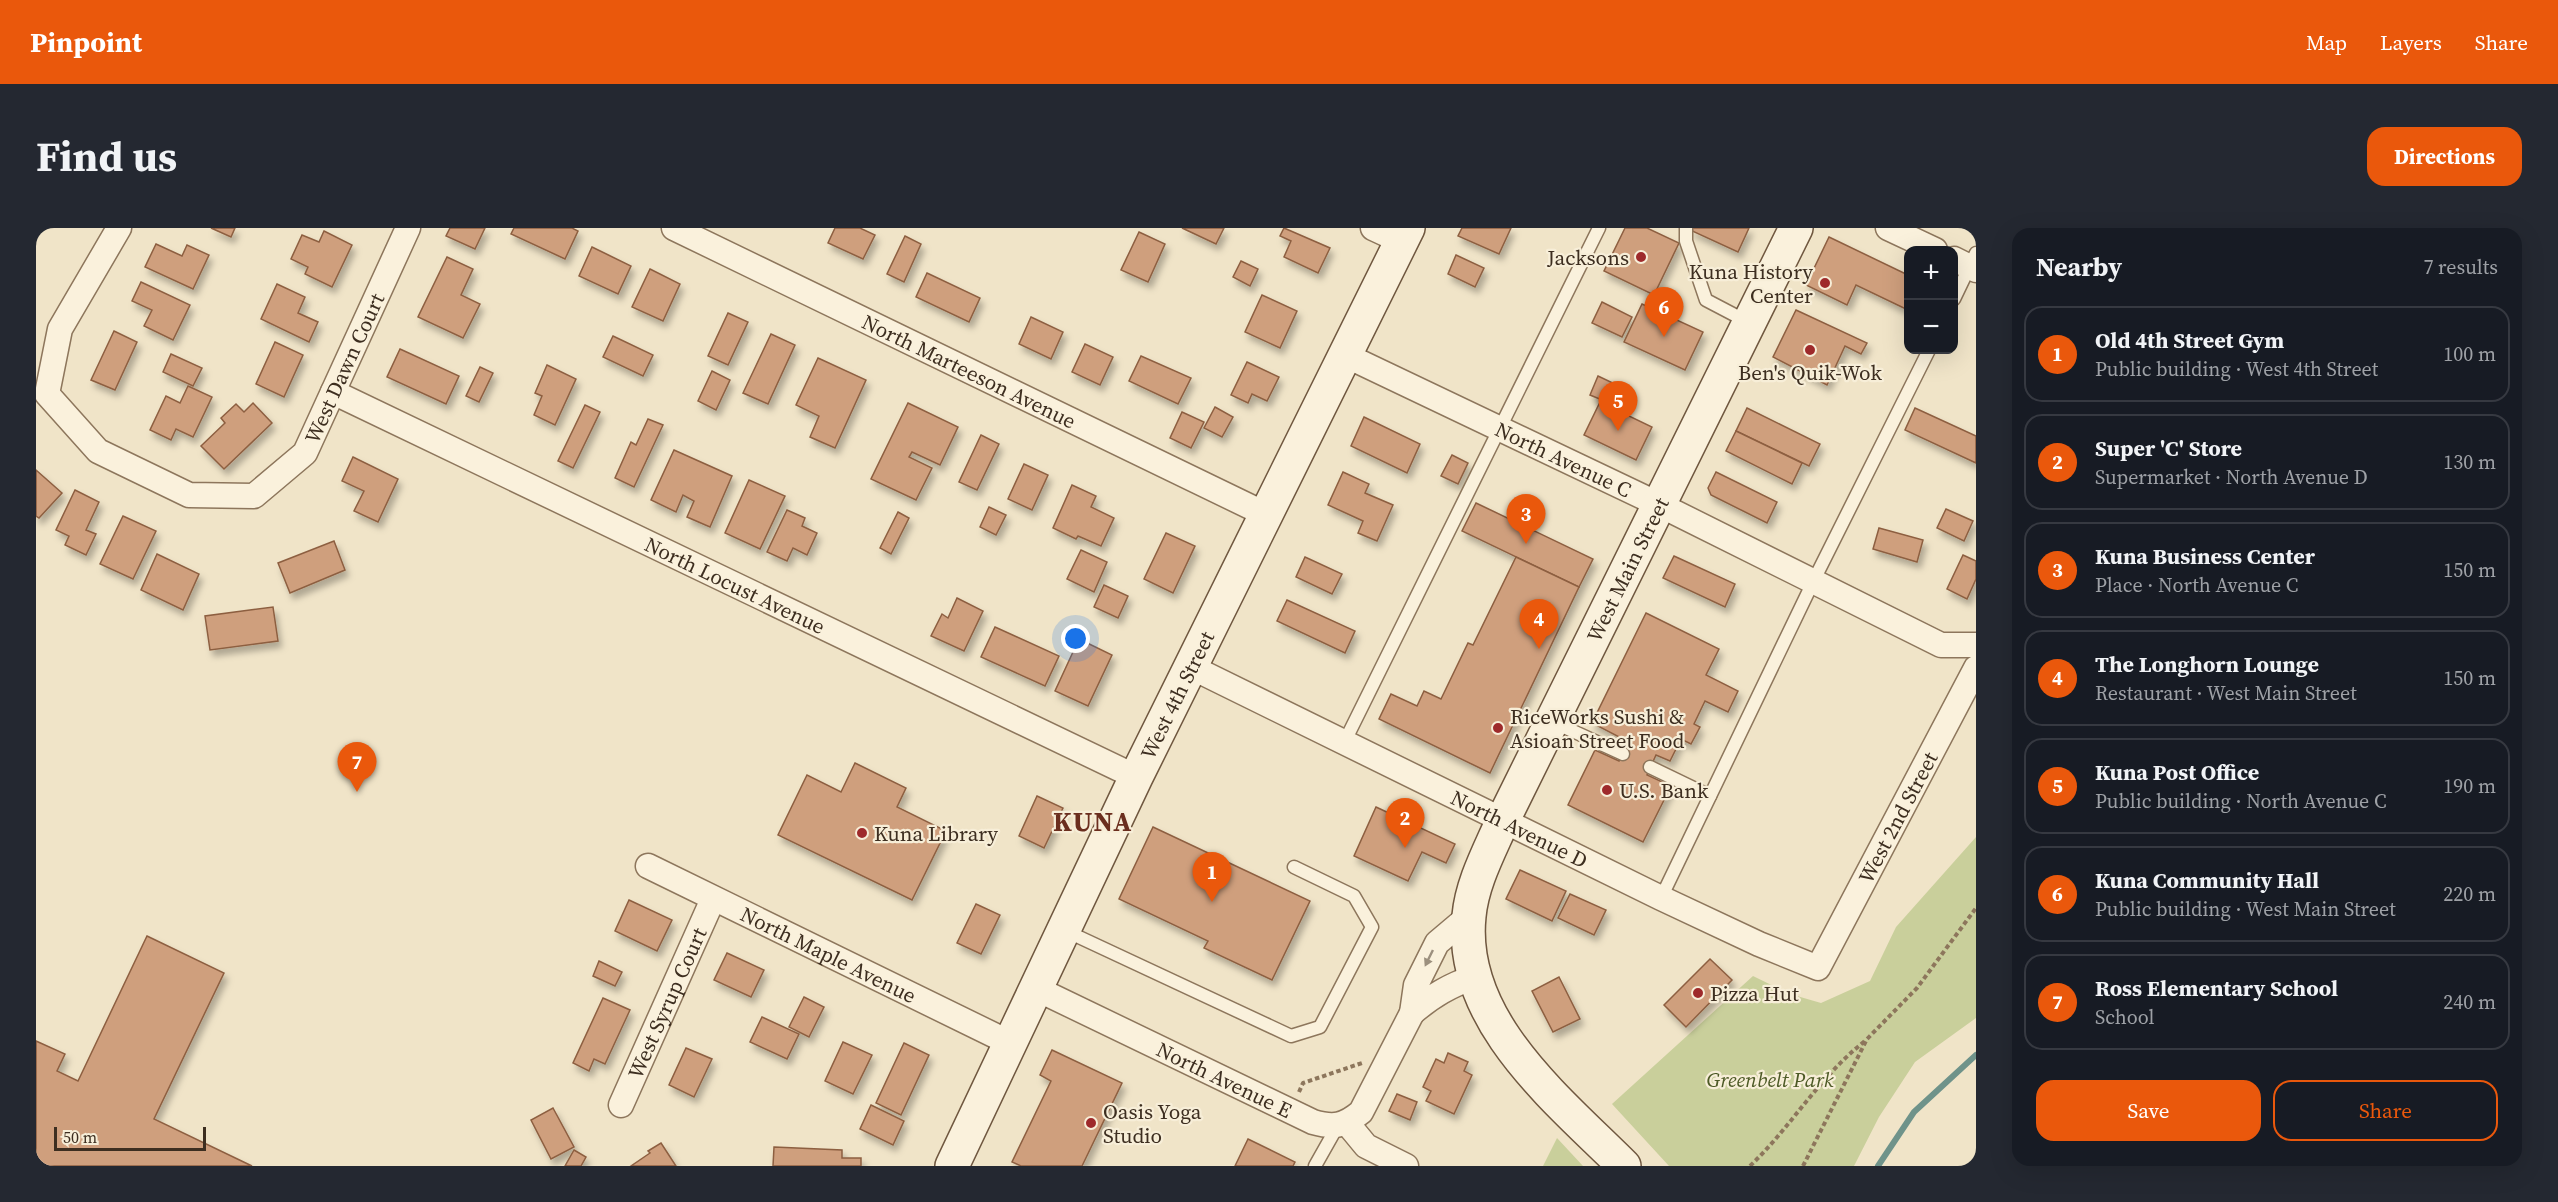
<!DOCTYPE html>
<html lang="en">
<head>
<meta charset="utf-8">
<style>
  :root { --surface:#171b24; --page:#242831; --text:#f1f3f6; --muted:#9ea1a6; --line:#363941; --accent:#ea580c }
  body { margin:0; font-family:"Source Serif 4",serif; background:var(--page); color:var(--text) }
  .controls { position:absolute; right:18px; top:18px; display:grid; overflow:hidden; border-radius:12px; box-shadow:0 6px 24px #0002 }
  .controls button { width:54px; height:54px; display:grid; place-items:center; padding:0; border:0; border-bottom:2px solid var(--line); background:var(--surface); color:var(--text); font:30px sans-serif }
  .scale { position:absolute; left:18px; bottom:15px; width:152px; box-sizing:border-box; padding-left:6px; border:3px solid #3d2e20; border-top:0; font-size:16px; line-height:21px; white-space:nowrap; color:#3d2e20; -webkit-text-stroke:4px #f7eed8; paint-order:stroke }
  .you { position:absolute; left:1040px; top:411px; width:21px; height:21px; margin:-15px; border:4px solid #fff; border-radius:50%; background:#1a73e8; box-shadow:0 0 0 9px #1a73e833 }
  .badge { display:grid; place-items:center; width:39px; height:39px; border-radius:50%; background:var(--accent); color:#fff; font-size:20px; font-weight:700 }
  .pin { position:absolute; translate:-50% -50px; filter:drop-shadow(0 2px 3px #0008) }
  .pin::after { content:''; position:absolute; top:32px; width:21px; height:18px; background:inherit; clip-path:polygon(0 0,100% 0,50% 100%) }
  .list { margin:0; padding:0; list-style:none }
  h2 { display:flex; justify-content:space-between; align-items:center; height:78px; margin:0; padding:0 24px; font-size:26px }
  h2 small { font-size:20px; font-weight:400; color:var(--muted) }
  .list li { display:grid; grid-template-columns:39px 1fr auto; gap:18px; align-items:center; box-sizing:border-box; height:96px; margin:0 12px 12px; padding:0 12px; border:2px solid var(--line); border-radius:18px }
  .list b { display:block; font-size:22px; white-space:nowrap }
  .list p { margin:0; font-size:20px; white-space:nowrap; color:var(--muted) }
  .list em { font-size:20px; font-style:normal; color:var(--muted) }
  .actions { display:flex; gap:12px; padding:18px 24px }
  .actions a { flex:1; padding:14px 0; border:2px solid var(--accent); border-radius:18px; text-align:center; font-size:21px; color:var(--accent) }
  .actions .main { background:var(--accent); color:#fff }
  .map { position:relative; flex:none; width:1940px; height:938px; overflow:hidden; border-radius:18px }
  header { display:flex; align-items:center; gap:36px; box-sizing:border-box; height:84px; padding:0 30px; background:var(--accent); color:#fff }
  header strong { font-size:28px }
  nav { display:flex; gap:33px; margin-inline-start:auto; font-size:21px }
  .intro { display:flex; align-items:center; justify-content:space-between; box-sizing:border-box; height:144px; padding:0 36px }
  h1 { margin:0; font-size:42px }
  .button { padding:15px 27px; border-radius:18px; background:var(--accent); color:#fff; font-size:21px; font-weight:700 }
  main { display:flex; gap:36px; padding:0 36px }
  aside { flex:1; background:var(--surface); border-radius:18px; box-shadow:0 6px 24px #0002 }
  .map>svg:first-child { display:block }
</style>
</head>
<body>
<header>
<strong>Pinpoint</strong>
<nav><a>Map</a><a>Layers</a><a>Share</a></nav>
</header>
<div class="intro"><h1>Find us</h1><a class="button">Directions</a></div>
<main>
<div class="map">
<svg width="1940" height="938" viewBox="0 0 1940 938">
  <defs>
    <filter id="shadow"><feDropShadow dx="3.5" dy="6" stdDeviation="3" flood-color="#0004"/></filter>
  </defs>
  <rect width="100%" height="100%" fill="#f0e4c8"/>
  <g fill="#c9cf9b">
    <path d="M 1940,609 L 1940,790 L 1879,834 L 1843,889 L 1818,938 L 1633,938 L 1576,876 L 1717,748 L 1754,766 L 1785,775 L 1834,753 L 1860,699 Z"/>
    <path d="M 1521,910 L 1547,938 L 1507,938 Z"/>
  </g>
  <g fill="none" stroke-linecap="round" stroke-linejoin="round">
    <path stroke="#6f938a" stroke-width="6" d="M 1842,938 L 1878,884 L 1940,827"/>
  </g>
  <g fill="#cf9f7d" stroke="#8d5f41" stroke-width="1.5" filter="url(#shadow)">
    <path d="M 175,0 L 199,0 L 195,9 Z"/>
    <path d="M 414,0 L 449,0 L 439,21 L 410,8 Z"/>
    <path d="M 478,0 L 536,0 L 542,3 L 529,31 L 475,6 Z"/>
    <path d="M 799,0 L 824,0 L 839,7 L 827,31 L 792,15 Z"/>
    <path d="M 1146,0 L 1188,0 L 1180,16 Z"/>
    <path d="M 1248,0 L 1294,20 L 1282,45 L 1248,29 L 1255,13 L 1244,8 Z"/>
    <path d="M 1426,0 L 1475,0 L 1463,26 L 1422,8 Z"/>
    <path d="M 1589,0 L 1611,0 L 1643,15 L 1618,67 L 1568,43 Z"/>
    <path d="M 1655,0 L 1713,0 L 1702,24 L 1654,2 Z"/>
    <path d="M 288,3 L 316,17 L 296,59 L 269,46 L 272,39 L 255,31 L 266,7 L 283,14 Z"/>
    <path d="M 1103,4 L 1129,16 L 1112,54 L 1085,42 Z"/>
    <path d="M 869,8 L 885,16 L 868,54 L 851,46 Z"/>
    <path d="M 1793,9 L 1872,47 L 1872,82 L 1820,57 L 1811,77 L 1770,57 Z"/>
    <path d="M 120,16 L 146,28 L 151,17 L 173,27 L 157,61 L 109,39 Z"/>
    <path d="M 556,19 L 595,38 L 582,66 L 543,48 Z"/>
    <path d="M 1420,27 L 1448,40 L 1439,59 L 1412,46 Z"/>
    <path d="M 411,29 L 437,41 L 425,67 L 444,76 L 427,110 L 382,89 Z"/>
    <path d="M 1205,33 L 1222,41 L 1214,58 L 1197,49 Z"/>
    <path d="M 614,41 L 644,56 L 627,93 L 596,79 Z"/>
    <path d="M 891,45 L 944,70 L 933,94 L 880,69 Z"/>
    <path d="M 105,54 L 154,77 L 137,112 L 108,98 L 116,82 L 96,73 Z"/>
    <path d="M 241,56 L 269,69 L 262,85 L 282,94 L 273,114 L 225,91 Z"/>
    <path d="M 1226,67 L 1261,83 L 1244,120 L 1209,104 Z"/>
    <path d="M 1566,74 L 1596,89 L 1586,109 L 1556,95 Z"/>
    <path d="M 1606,76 L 1667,104 L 1649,142 L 1588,114 Z"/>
    <path d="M 1760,82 L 1831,115 L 1825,126 L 1809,118 L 1791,157 L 1737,129 Z"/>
    <path d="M 692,85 L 712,94 L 692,137 L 672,128 Z"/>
    <path d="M 995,89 L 1027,104 L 1015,131 L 983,116 Z"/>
    <path d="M 78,103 L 101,114 L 79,162 L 55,152 Z"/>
    <path d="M 735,106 L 759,117 L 732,176 L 707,165 Z"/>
    <path d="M 577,108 L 617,127 L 607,148 L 567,129 Z"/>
    <path d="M 239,114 L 267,127 L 248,169 L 220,156 Z"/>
    <path d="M 1049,116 L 1077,129 L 1064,157 L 1036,144 Z"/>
    <path d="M 364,121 L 423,148 L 410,176 L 351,149 Z"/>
    <path d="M 135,126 L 166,140 L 157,158 L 127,144 Z"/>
    <path d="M 1105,128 L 1155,150 L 1142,176 L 1093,153 Z"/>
    <path d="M 782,130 L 830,152 L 799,220 L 774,209 L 783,188 L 760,177 Z"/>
    <path d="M 1211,134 L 1243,149 L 1231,173 L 1216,166 L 1212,175 L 1195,167 Z"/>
    <path d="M 511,137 L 540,151 L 519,197 L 498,187 L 506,168 L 499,165 Z"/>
    <path d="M 444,139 L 457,145 L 443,174 L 430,168 Z"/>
    <path d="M 676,143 L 694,152 L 680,182 L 662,173 Z"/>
    <path d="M 1562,148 L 1579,156 L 1571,174 L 1554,167 Z"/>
    <path d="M 152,158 L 176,169 L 157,209 L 140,201 L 135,212 L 114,202 L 130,168 L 144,175 Z"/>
    <path d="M 1564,174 L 1616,199 L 1600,232 L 1548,207 Z"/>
    <path d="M 217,175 L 236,195 L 188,241 L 165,218 L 189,195 L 185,190 L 200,176 L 208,184 Z"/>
    <path d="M 872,175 L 922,199 L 904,237 L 876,224 L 873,229 L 896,240 L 880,272 L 835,251 Z"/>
    <path d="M 549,177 L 564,184 L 537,240 L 522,233 Z"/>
    <path d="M 1179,179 L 1197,189 L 1186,209 L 1168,200 Z"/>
    <path d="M 1711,180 L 1784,216 L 1773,238 L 1700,203 Z"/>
    <path d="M 1879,180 L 1940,208 L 1940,235 L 1869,202 Z"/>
    <path d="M 1146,184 L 1168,194 L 1155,220 L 1134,210 Z"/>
    <path d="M 1328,189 L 1384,216 L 1371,245 L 1315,218 Z"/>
    <path d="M 612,191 L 627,197 L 598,259 L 579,250 L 595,214 L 600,217 Z"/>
    <path d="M 1700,203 L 1766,235 L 1756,256 L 1690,223 Z"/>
    <path d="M 945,207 L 963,216 L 941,262 L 923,254 Z"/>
    <path d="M 638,222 L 696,248 L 674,299 L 651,289 L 658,273 L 647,267 L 640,284 L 615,272 Z"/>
    <path d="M 1416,227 L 1432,235 L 1422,256 L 1405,248 Z"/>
    <path d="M 317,229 L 362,251 L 342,294 L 318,283 L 328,263 L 306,253 Z"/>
    <path d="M 988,236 L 1012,247 L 996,282 L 972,271 Z"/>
    <path d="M 0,242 L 26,265 L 3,290 L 0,288 Z"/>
    <path d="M 1307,244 L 1333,256 L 1329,265 L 1357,277 L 1341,313 L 1322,305 L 1327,293 L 1292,277 Z"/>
    <path d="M 1680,244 L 1741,274 L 1731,295 L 1675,267 L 1672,260 Z"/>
    <path d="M 713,252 L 749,268 L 724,321 L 689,305 Z"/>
    <path d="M 1036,257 L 1060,268 L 1055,279 L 1078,290 L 1065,318 L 1042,308 L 1040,311 L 1017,300 Z"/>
    <path d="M 39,262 L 63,274 L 50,302 L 60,306 L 50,327 L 29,317 L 33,308 L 20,302 Z"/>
    <path d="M 1440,275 L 1557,331 L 1543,359 L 1426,303 Z"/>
    <path d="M 953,279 L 970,287 L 960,307 L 944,299 Z"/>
    <path d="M 1910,281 L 1937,293 L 1928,313 L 1901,300 Z"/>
    <path d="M 751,282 L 769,290 L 766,298 L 781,305 L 771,327 L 757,320 L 751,333 L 731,324 Z"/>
    <path d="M 862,284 L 873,290 L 855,326 L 844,320 Z"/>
    <path d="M 87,288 L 120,303 L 97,351 L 64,336 Z"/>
    <path d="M 1843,300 L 1887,312 L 1881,334 L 1837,321 Z"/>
    <path d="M 1130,305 L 1159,318 L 1137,365 L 1108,351 Z"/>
    <path d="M 298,313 L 309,342 L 254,365 L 242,335 Z"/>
    <path d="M 1045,322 L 1071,334 L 1058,364 L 1031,351 Z"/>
    <path d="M 121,326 L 163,346 L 147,382 L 105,362 Z"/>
    <path d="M 1927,327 L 1940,333 L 1940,351 L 1931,371 L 1911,361 Z"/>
    <path d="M 1638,328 L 1699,356 L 1689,379 L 1627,350 Z"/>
    <path d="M 1269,329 L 1306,346 L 1296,366 L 1260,349 Z"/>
    <path d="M 1480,329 L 1543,359 L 1454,545 L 1343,491 L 1355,466 L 1381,478 L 1388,463 L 1405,471 L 1432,415 L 1437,417 Z"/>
    <path d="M 1068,357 L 1092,368 L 1082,390 L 1058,379 Z"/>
    <path d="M 921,370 L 947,383 L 928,423 L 895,408 L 906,386 L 912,390 Z"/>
    <path d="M 1251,372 L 1319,403 L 1309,425 L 1241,393 Z"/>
    <path d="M 237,379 L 242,413 L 174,422 L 169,388 Z"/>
    <path d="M 1610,385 L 1683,421 L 1670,447 L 1702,463 L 1692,484 L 1669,473 L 1658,496 L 1664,499 L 1655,516 L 1645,511 L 1634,533 L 1620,527 L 1611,547 L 1635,558 L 1607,614 L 1532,577 L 1559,522 L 1583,533 L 1593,514 L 1556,495 Z"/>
    <path d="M 959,399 L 1023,428 L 1009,458 L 945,429 Z"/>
    <path d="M 1043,411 L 1076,427 L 1052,478 L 1019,463 Z"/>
    <path d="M 819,535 L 870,560 L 861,579 L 910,603 L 876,672 L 742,607 L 771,547 L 805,564 Z"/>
    <path d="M 1001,568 L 1027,580 L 1008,620 L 983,608 Z"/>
    <path d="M 1340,579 L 1419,616 L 1410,635 L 1386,624 L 1372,653 L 1318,628 Z"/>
    <path d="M 1117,599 L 1274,673 L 1236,752 L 1168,720 L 1172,713 L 1083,671 Z"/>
    <path d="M 1484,642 L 1530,663 L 1516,693 L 1470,671 Z"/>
    <path d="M 1534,666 L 1570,682 L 1558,707 L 1522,690 Z"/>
    <path d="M 593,672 L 636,692 L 621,723 L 579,703 Z"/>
    <path d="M 940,676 L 964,687 L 945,726 L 921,715 Z"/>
    <path d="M 111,708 L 188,745 L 118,891 L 216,938 L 9,938 L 0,934 L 0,813 L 29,826 L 21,843 L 42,853 Z"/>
    <path d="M 691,725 L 728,742 L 715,769 L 678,752 Z"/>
    <path d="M 1674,731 L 1696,752 L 1650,799 L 1628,777 Z"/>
    <path d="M 563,733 L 586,744 L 579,758 L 557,748 Z"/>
    <path d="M 1523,749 L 1544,791 L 1517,804 L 1496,763 Z"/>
    <path d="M 768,769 L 788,779 L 773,809 L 753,799 Z"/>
    <path d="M 567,770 L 594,782 L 569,836 L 558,831 L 553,843 L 537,835 Z"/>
    <path d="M 726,789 L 763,806 L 751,831 L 714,814 Z"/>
    <path d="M 807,814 L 836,827 L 817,866 L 789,853 Z"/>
    <path d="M 868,815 L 893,827 L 865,887 L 840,875 Z"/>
    <path d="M 650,820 L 676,831 L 658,869 L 633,857 Z"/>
    <path d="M 1016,822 L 1086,855 L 1046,938 L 985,938 L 976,934 L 1015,853 L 1004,847 Z"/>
    <path d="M 1412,825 L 1432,834 L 1428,843 L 1436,847 L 1418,886 L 1390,873 L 1395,863 L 1387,859 L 1400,831 L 1408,835 Z"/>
    <path d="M 1361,866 L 1381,874 L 1374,892 L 1353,883 Z"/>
    <path d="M 835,877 L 868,893 L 857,917 L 824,901 Z"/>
    <path d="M 517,880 L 538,919 L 515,931 L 495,892 Z"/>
    <path d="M 1212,911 L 1259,934 L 1257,938 L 1199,938 Z"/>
    <path d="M 625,915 L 640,938 L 595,938 L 614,925 L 612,923 Z"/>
    <path d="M 738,919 L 806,922 L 806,930 L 825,930 L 825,938 L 737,938 Z"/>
    <path d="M 538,922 L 550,929 L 545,938 L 529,938 Z"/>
  </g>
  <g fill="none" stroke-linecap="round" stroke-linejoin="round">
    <defs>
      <g id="service">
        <path d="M 1650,0 L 1650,13 L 1670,72 L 1712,94"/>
        <path d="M 1918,71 L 1940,25"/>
        <path d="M 1517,494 L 1587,526"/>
        <path d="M 1308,515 L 1563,0"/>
        <path d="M 1614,539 L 1674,568"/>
        <path d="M 1625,670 L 1778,352 L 1893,122"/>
        <path d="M 1030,703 L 1255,808 L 1284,799 L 1336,699 L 1318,668 L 1258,639"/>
        <path d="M 1279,938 L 1301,899"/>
      </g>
      <g id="minor">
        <path id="s1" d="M 83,0 L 24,101 L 11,166 L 62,223 L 153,267 L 218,268 L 269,225 L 372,0"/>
        <path id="s2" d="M 638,0 L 1229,286"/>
        <path d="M 1337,0 L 1365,13"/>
        <path d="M 1852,0 L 1899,22"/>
        <path d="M 1918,31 L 1940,42"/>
        <path id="s3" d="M 1309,127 L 1624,277 L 1905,417 L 1940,417"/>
        <path id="s4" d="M 297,164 L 1100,549"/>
        <path id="s5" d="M 1155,439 L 1625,670 L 1723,716 L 1782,740 L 1940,440"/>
        <path id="s6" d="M 612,638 L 974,815"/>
        <path d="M 1433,688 L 1401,715 L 1380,757 L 1376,785 C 1396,768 1414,757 1439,749"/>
        <path id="s7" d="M 1001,761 L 1277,894 C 1298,900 1308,898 1325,884 L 1376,785"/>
        <path id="s8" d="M 585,877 L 677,671"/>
        <path d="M 1311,895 L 1330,918 L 1370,938"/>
      </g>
      <g id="secondary">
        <path id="s9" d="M 916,938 L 1100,549 L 1372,0"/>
        <path id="s10" d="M 1588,938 C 1522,872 1422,793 1433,688 C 1436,655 1453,624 1466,594 L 1760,0"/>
      </g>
    </defs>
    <use href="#service" stroke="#8d765c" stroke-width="15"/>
    <use href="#minor" stroke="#8d765c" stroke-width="27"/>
    <use href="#secondary" stroke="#6f573f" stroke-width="36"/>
    <g stroke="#8d765c" stroke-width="4" stroke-dasharray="4.5 3" stroke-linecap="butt">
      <path d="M 1263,864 L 1267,855 L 1326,835"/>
      <path d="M 1714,938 C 1756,898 1782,850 1829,813"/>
      <path d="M 1767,938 L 1831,811 L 1881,760 L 1940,680"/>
    </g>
    <use href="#service" stroke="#faf1dc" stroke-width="12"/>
    <use href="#minor" stroke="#faf1dc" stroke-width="24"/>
    <use href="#secondary" stroke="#faf1dc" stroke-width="33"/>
  </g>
  <defs><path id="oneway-solid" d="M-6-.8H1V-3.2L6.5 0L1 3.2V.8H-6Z" transform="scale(1.5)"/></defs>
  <use fill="#9c907e" href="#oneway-solid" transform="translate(1393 730) rotate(116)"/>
  <g fill="#9e2a2b" stroke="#f7eed8" stroke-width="2">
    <circle cx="1605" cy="29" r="6"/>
    <circle cx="1789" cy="55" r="6"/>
    <circle cx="1774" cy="122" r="6"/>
    <circle cx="1462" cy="500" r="6"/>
    <circle cx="1571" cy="562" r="6"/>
    <circle cx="826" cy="605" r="6"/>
    <circle cx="1662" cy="765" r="6"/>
    <circle cx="1055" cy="895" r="6"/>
  </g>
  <g text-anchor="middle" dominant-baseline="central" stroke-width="4.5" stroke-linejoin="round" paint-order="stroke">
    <g font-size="21" fill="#3d2e20" stroke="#f7eed8" text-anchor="start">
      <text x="1593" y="29" text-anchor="end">Jacksons</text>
      <text x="1777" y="43" text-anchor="end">Kuna History<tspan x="1777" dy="24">Center</tspan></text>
      <text x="1774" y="144" text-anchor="middle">Ben's Quik-Wok</text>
      <text x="1474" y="488">RiceWorks Sushi &amp;<tspan x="1474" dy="24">Asioan Street Food</tspan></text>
      <text x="1583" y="562">U.S. Bank</text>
      <text x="838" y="605">Kuna Library</text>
      <text x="1674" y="765">Pizza Hut</text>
      <text x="1067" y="883">Oasis Yoga<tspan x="1067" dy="24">Studio</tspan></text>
    </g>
    <g font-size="21" fill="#3d2e20" stroke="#f7eed8">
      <text stroke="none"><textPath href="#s1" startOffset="586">West Dawn Court</textPath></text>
      <text stroke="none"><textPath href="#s2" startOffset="328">North Marteeson Avenue</textPath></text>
      <text stroke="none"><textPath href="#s3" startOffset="242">North Avenue C</textPath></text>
      <text stroke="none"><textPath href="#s10" startOffset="687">West Main Street</textPath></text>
      <text stroke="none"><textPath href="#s4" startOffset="446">North Locust Avenue</textPath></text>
      <text stroke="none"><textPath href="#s9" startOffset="522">West 4th Street</textPath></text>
      <text stroke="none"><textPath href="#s5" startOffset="866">West 2nd Street</textPath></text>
      <text stroke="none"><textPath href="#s5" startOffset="366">North Avenue D</textPath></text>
      <text stroke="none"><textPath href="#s6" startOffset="201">North Maple Avenue</textPath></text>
      <text stroke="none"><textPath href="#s8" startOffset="112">West Syrup Court</textPath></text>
      <text stroke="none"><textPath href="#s7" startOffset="208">North Avenue E</textPath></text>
    </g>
    <g font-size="21" font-style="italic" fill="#4d5a26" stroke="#f7eed8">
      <text x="1734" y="851">Greenbelt Park</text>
    </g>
    <g font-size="27" font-weight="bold" letter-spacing="1.5" fill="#6b2e1e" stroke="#f7eed8">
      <text x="1057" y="593">KUNA</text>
    </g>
  </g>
</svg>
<div class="controls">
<button>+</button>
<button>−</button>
</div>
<div class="scale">50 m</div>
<div class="you"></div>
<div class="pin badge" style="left:1176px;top:674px">1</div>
<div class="pin badge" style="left:1369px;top:620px">2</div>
<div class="pin badge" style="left:1490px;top:316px">3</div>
<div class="pin badge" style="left:1503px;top:421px">4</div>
<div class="pin badge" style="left:1582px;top:203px">5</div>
<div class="pin badge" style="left:1628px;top:109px">6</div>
<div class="pin badge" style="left:321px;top:564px">7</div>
</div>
<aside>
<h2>Nearby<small>7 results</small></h2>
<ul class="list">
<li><span class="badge">1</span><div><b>Old 4th Street Gym</b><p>Public building · West 4th Street</p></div><em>100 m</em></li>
<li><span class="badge">2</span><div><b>Super 'C' Store</b><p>Supermarket · North Avenue D</p></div><em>130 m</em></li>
<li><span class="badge">3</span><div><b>Kuna Business Center</b><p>Place · North Avenue C</p></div><em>150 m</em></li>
<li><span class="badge">4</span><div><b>The Longhorn Lounge</b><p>Restaurant · West Main Street</p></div><em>150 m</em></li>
<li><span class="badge">5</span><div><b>Kuna Post Office</b><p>Public building · North Avenue C</p></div><em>190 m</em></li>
<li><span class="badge">6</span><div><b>Kuna Community Hall</b><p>Public building · West Main Street</p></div><em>220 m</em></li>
<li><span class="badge">7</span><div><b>Ross Elementary School</b><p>School</p></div><em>240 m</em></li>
</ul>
<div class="actions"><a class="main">Save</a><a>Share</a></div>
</aside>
</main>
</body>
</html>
